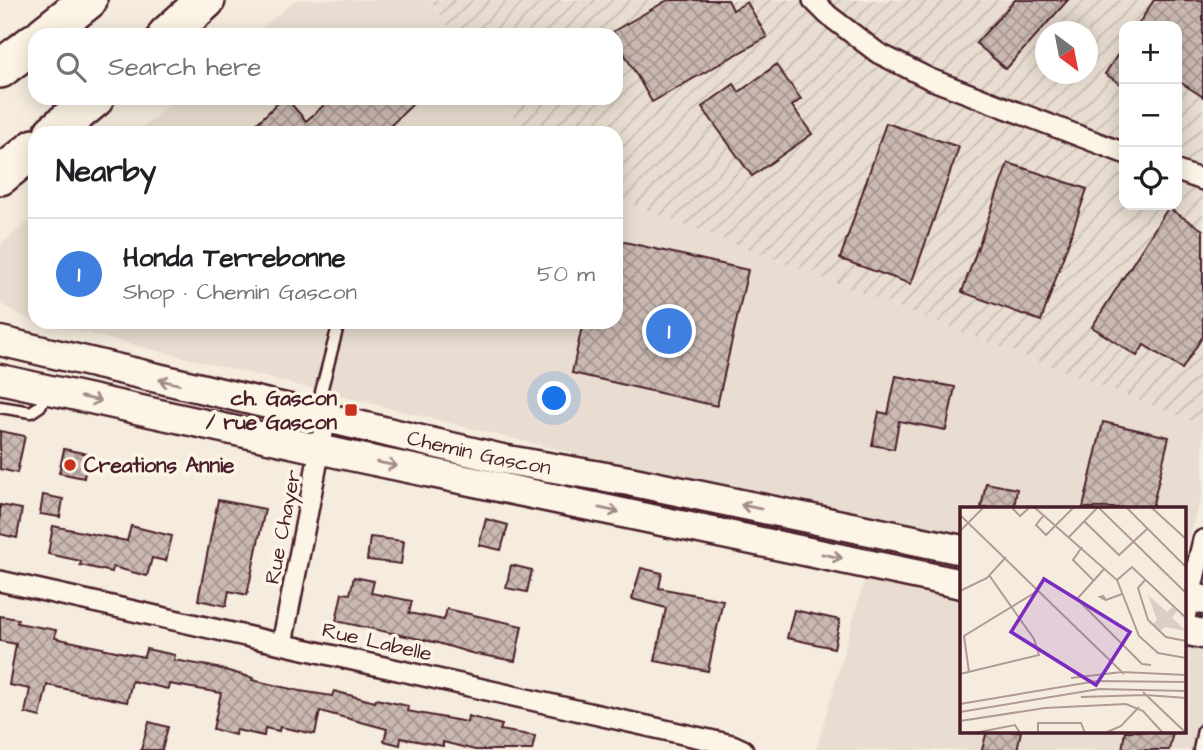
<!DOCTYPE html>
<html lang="en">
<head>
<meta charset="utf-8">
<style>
  :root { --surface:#fff; --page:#f6f6f6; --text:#202124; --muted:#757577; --line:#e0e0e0; --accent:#d93025 }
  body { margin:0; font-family:"Architects Daughter",sans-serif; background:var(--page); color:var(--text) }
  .controls { position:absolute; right:21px; top:21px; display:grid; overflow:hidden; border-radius:14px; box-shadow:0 4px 18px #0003 }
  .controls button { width:63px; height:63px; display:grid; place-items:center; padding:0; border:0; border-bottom:2px solid var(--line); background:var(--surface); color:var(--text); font:35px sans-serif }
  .compass { position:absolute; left:1035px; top:21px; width:63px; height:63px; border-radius:50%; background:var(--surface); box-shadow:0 4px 18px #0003; rotate:148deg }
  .you { position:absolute; left:555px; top:399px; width:24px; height:24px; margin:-18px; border:5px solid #fff; border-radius:50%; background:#1a73e8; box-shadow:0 0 0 10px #1a73e833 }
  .badge { display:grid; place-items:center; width:46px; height:46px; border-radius:50%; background:var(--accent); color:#fff; font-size:23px; font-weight:700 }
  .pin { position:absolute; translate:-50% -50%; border:4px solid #fff; box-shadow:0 2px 7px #0006 }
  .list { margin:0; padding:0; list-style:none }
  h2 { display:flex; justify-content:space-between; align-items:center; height:91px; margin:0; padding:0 28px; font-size:30px }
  h2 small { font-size:23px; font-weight:400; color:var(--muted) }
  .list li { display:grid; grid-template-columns:46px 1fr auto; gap:21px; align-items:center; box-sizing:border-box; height:112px; padding:0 28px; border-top:2px solid var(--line) }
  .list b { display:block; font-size:26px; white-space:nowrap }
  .list p { margin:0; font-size:23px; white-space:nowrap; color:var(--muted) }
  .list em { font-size:23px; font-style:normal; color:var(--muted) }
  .icon { flex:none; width:38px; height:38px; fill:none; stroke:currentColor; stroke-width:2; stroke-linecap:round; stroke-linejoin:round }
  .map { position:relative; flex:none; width:1203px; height:750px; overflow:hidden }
  .search { position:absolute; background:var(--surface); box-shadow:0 4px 18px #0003; left:28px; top:28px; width:595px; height:77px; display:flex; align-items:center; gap:18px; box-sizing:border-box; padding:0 24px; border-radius:21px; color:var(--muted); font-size:26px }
  .panel { position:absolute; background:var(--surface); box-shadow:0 4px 18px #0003; left:28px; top:126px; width:595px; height:203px; border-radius:21px }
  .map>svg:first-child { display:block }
</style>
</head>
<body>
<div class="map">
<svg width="1203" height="750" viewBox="0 0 1203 750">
  <defs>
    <pattern id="industrial-furrows" width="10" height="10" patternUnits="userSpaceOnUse" patternTransform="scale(1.75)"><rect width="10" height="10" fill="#e8ddd0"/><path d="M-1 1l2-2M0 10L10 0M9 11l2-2" fill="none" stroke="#c8bdb3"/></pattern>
    <pattern id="building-cross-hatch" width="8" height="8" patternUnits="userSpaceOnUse" patternTransform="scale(1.75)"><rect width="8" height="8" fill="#cab9b1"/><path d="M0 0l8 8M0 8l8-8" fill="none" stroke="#a69690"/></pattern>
  </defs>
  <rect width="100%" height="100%" fill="#f5ecde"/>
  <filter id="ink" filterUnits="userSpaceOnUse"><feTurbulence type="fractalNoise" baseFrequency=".0143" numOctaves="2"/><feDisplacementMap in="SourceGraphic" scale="14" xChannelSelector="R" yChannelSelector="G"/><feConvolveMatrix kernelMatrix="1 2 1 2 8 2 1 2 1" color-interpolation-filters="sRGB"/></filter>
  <g filter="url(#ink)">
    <g fill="#e8ddd0">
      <path d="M 296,0 L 430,0 L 455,35 L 254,35 Z"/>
      <path d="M 178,98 L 500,98 L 525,133 L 135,133 Z"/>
      <path d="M 616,198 L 1203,425 L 1203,491 L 1184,555 L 1184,508 L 962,508 L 961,549 L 41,322 L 616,322 Z"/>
      <path d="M 35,216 L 35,321 L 27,319 L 0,303 L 0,245 Z"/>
      <path d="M 868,567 L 961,582 L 962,731 L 1184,731 L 1184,616 L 1203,619 L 1203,750 L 816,750 Z"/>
    </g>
    <path fill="url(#industrial-furrows)" fill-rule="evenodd" d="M 430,0 L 1203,0 L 1203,425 L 616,198 L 616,133 L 525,133 L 500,98 L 616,98 L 616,35 L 455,35 ZM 1124,26 L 1177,26 L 1177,205 L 1124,205 ZM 1046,32 L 1088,32 L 1088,74 L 1046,74 Z"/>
    <g fill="url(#building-cross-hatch)" stroke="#4a1f2b" stroke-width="2">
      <path d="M 668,0 L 728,0 L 733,10 L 747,2 L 767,37 L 652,102 L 616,39 L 616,35 L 612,32 Z"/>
      <path d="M 1015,0 L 1068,0 L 1006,69 L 976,43 Z"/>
      <path d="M 1154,0 L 1203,0 L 1203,97 L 1177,80 L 1177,26 L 1137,26 Z"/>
      <path d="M 1124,45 L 1124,86 L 1105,74 Z"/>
      <path d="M 776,65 L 801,99 L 792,106 L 812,134 L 752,176 L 702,107 L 734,84 L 739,92 Z"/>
      <path d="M 283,98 L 286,98 L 306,121 L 332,98 L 419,98 L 383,133 L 247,133 Z"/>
      <path d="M 886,123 L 959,147 L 911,284 L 840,259 Z"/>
      <path d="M 1008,163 L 1087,189 L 1041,321 L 962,292 Z"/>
      <path d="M 1168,208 L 1203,230 L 1203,336 L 1182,369 L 1144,345 L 1137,356 L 1092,327 Z"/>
      <path d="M 616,240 L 748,270 L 717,406 L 572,373 L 583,322 L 616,322 Z"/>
      <path d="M 896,376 L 955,387 L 946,430 L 899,421 L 894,449 L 872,445 L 879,412 L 888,414 Z"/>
      <path d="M 1103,422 L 1169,437 L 1152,508 L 1083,508 Z"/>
      <path d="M 0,431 L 25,436 L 17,473 L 0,469 Z"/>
      <path d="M 64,449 L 88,454 L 84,478 L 59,473 Z"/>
      <path d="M 986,483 L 1017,489 L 1014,508 L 981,508 Z"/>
      <path d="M 43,495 L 63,499 L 60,517 L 40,514 Z"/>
      <path d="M 218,500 L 265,509 L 247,595 L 229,591 L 226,606 L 198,600 Z"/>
      <path d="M 0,505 L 22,509 L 17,538 L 0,534 Z"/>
      <path d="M 486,519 L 508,525 L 501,550 L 479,545 Z"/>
      <path d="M 53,526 L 127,541 L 131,526 L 172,536 L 166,561 L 152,558 L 147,576 L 113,567 L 112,572 L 80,565 L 81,561 L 48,554 Z"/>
      <path d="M 370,537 L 404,541 L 401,564 L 367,560 Z"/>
      <path d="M 511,565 L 532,570 L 527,592 L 506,588 Z"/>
      <path d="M 641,568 L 662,573 L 659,588 L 723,600 L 708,671 L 655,661 L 666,608 L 632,599 Z"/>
      <path d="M 354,577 L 374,581 L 371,593 L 412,601 L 409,613 L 444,620 L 447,609 L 522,626 L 515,661 L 471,653 L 438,643 L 336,621 L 342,593 L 350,594 Z"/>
      <path d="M 794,610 L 840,620 L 834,648 L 787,638 Z"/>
      <path d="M 0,616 L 18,619 L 17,623 L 56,630 L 55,638 L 144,657 L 146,649 L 175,655 L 174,660 L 214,667 L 253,678 L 252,680 L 300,691 L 332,696 L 334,691 L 375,702 L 376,699 L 408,706 L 407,711 L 467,722 L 468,716 L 502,725 L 500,730 L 535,736 L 532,750 L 475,750 L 443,742 L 443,746 L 401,738 L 400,745 L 384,741 L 387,729 L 320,711 L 315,734 L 280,727 L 279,731 L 265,728 L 264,736 L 236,730 L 235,735 L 213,729 L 221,693 L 169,684 L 168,689 L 132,681 L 127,702 L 47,685 L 40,717 L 25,713 L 30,689 L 9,685 L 16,644 L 0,641 Z"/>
      <path d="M 149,722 L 168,727 L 162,750 L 141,750 Z"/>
      <path d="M 987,731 L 1021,731 L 1017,750 L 982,750 Z"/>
      <path d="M 1125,731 L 1173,731 L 1169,750 L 1122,750 Z"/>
    </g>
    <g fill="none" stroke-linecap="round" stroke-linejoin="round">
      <defs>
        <g id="service">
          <path d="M 0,407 L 31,412 L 40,406 L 48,392"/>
          <path d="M 324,413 L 320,403 L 321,392 L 339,322"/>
          <path d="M 1199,750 L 1203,730"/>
        </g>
        <g id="minor">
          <path d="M 813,0 L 828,15 L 878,53 L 930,79 L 1124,153"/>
          <path d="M 1177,171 L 1203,180"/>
          <path d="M 0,581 L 732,745 L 743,750"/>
          <path d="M 1184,622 L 1203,540"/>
          <path d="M 282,644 L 326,418"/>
        </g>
        <g id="secondary">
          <path id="s1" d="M 0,341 L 502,459 L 629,481 L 962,550"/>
          <path d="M 0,379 L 341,454 L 962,584"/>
          <path d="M 1184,595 L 1203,600"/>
          <path d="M 1184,630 L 1203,634"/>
        </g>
        <g id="motorway">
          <path d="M 44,35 L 88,0"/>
          <path d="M 167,35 L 206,0"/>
          <path d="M 0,69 L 35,42"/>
          <path d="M 53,133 L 95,98"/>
          <path d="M 0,176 L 35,148"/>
        </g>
      </defs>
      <use href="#service" stroke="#4a1f2b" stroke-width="15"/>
      <use href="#minor" stroke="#4a1f2b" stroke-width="24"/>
      <use href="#secondary" stroke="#4a1f2b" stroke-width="33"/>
      <use href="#motorway" stroke="#4a1f2b" stroke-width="42"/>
      <use href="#service" stroke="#fcf5e5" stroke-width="10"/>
      <use href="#minor" stroke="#fcf5e5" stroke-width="19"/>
      <use href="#secondary" stroke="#fcf5e5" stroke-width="28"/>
      <use href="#motorway" stroke="#fcf5e5" stroke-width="37"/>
    </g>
    <defs><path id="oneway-shaft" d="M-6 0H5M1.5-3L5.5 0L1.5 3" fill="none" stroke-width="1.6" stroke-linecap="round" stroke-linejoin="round" transform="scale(1.75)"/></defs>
    <g stroke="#a38a88">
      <use href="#oneway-shaft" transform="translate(169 382) rotate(-167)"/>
      <use href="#oneway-shaft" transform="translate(91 399) rotate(13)"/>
      <use href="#oneway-shaft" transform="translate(387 464) rotate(12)"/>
      <use href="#oneway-shaft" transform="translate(751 507) rotate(-168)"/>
      <use href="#oneway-shaft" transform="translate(609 510) rotate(12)"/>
      <use href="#oneway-shaft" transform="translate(832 556) rotate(12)"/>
    </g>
  </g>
  <g fill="#c8321e" stroke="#fcf5e5" stroke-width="2.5">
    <rect x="344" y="403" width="14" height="14" rx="3.5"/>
    <circle cx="70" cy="465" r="7"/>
  </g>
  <g text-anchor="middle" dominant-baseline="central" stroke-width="7" stroke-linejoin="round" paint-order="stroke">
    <g font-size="21" font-weight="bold" fill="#4a1f2b" stroke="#fcf5e5" text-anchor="end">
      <text x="337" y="398">ch. Gascon<tspan x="337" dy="24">/ rue Gascon</tspan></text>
      <text x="84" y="465" text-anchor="start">Creations Annie</text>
    </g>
    <g font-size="21" fill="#4a1f2b" stroke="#fcf5e5">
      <text stroke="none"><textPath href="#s1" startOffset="492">Chemin Gascon</textPath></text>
      <text transform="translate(283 527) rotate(-79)">Rue Chayer</text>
      <text transform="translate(377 642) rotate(13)">Rue Labelle</text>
    </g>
  </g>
  <g transform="translate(960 507)">
    <rect width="226" height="226" fill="#f5ecde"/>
    <path d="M 188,88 L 207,105 L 212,100 L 217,104 L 212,111 L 226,124 L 205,120 L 200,124 L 193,117 L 197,113 Z" fill="#dbcec4"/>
    <path fill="none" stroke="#b19a96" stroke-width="2" d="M 51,0 L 60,9 L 70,0M 74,0 L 157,73 L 179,129 L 198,146 L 226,151M 138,0 L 226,86M 166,0 L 226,60M 191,0 L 226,32M 0,8 L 164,167M 84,8 L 76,18 L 86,28 L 114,0M 124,14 L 159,48 L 187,22M 0,24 L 24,0M 108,31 L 138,0M 122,40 L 113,53 L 133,73M 145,61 L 117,92 L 182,157 L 191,158M 157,73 L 172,60 L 226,111M 185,73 L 178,81 L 188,113 L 206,130 L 226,134M 0,84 L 27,71 L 46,50M 146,93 L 140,90 L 143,89 L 146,93 L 162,87M 9,165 L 4,129 L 79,83M 162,165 L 226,168M 0,167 L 79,148 L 74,132 L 29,68M 111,171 L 162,165M 183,185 L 226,226M 186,188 L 226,191M 121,190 L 186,188M 0,197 L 137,174 L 226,175M 0,205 L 139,182 L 226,184M 0,214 L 85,201 L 166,197 L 183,204 L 203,226M 14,226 L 55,218 L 60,226M 78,226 L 78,216 L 121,216 L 125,226M 145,226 L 161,219 L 179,200"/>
    <path fill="#7b2cbf" fill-opacity="0.15" stroke="#7b2cbf" stroke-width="3.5" d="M 84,72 L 170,125 L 136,178 L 51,125 Z"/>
    <rect width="226" height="226" fill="none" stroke="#4a1f2b" stroke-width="3.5"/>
  </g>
</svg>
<div class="controls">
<button>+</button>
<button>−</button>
<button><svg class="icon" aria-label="locate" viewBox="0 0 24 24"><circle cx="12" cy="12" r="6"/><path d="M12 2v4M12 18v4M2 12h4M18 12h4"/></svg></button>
</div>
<svg class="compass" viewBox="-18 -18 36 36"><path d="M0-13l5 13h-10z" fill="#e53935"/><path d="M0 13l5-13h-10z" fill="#757577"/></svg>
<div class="you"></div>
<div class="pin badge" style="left:669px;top:331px;background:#3f7fe0">1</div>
<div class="search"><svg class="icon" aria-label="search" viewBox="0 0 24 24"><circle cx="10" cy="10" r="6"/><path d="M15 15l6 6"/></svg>Search here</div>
<section class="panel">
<h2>Nearby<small></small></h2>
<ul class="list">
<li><span class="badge" style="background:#3f7fe0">1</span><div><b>Honda Terrebonne</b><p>Shop · Chemin Gascon</p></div><em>50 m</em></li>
</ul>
</section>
</div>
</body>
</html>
